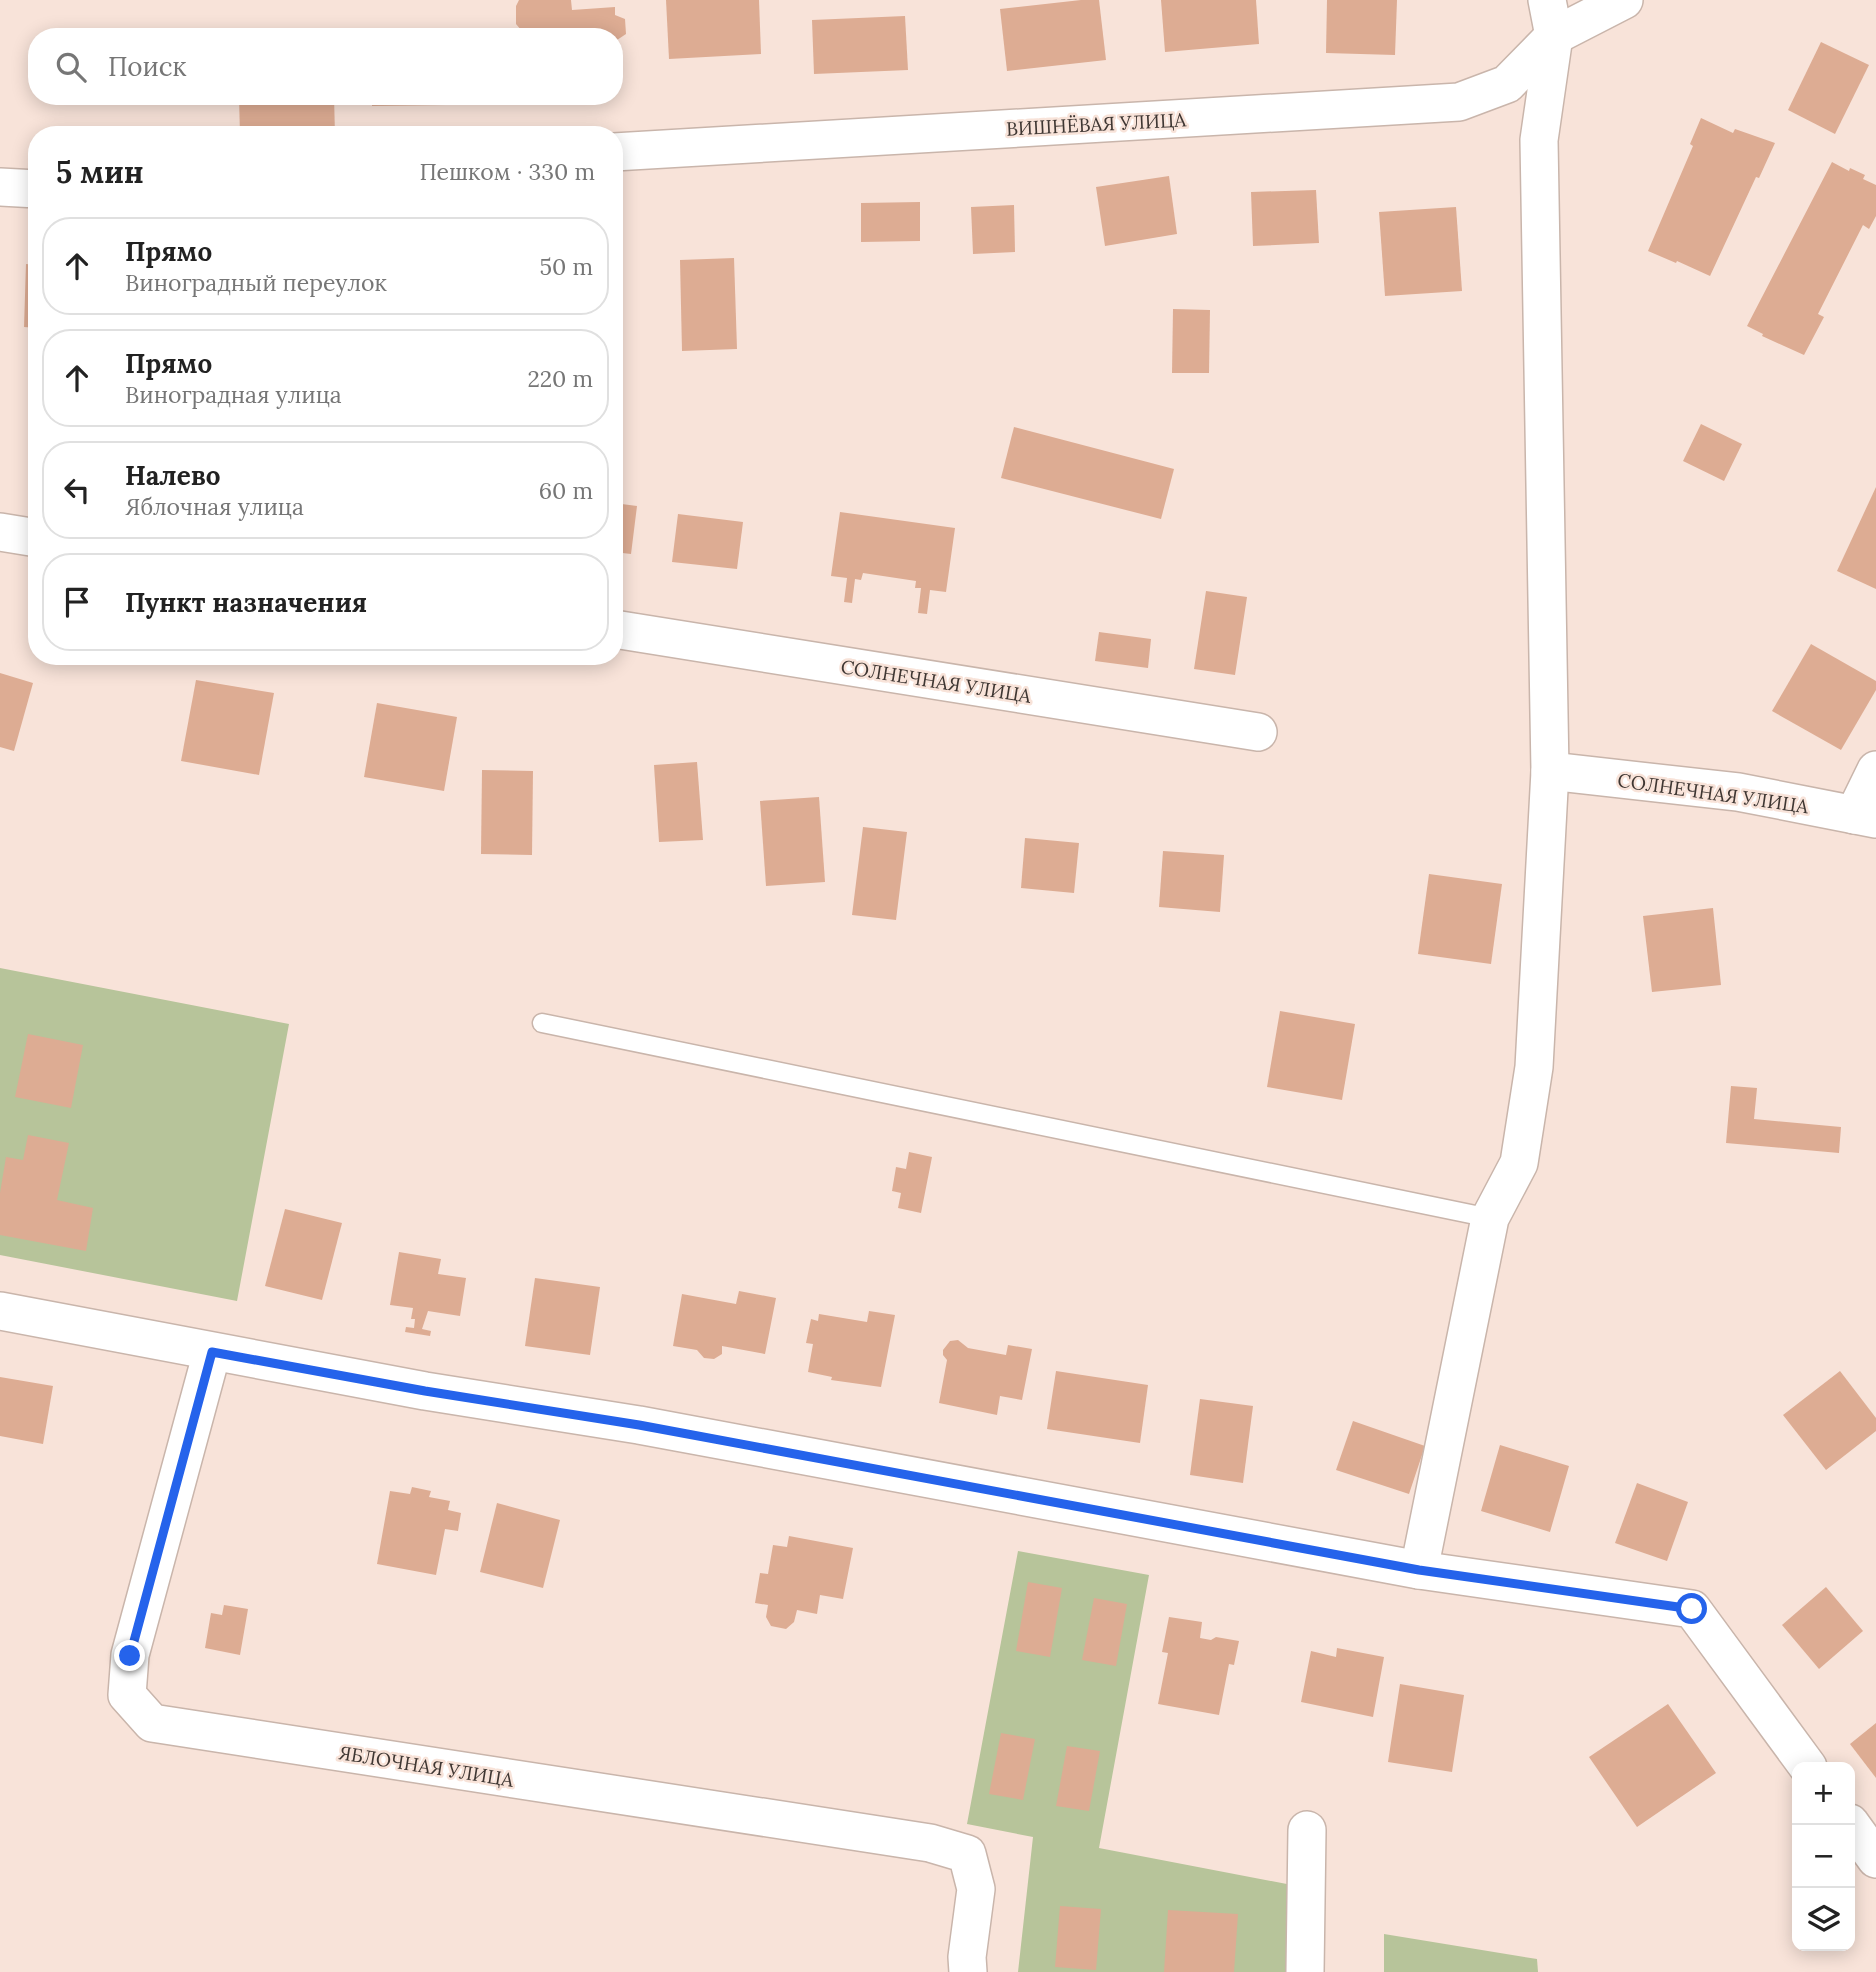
<!DOCTYPE html>
<html lang="ru">
<head>
<meta charset="utf-8">
<style>
  :root { --surface:#fff; --page:#f6f6f6; --text:#222; --muted:#767676; --line:#e0e0e0 }
  body { margin:0; font-family:Lora,serif; background:var(--page); color:var(--text) }
  .controls { position:absolute; right:21px; bottom:21px; display:grid; overflow:hidden; border-radius:14px; box-shadow:0 4px 18px #0003 }
  .controls button { width:63px; height:63px; display:grid; place-items:center; padding:0; border:0; border-bottom:2px solid var(--line); background:var(--surface); color:var(--text); font:35px sans-serif }
  .stop { position:absolute; width:21px; height:21px; margin:-16px; border:5px solid #2563eb; border-radius:50%; background:#fff }
  .stop.end { background:#2563eb; border-color:#fff; box-shadow:0 2px 7px #0008 }
  .list { margin:0; padding:0; list-style:none }
  h2 { display:flex; justify-content:space-between; align-items:center; height:91px; margin:0; padding:0 28px; font-size:30px }
  h2 small { font-size:23px; font-weight:400; color:var(--muted) }
  .list li { display:grid; grid-template-columns:46px 1fr auto; gap:21px; align-items:center; box-sizing:border-box; height:98px; margin:0 14px 14px; padding:0 14px; border:2px solid var(--line); border-radius:28px }
  .list b { display:block; font-size:26px; white-space:nowrap }
  .list p { margin:0; font-size:23px; white-space:nowrap; color:var(--muted) }
  .list em { font-size:23px; font-style:normal; color:var(--muted) }
  .icon { flex:none; width:38px; height:38px; fill:none; stroke:currentColor; stroke-width:2; stroke-linecap:round; stroke-linejoin:round }
  .map { position:relative; flex:none; width:1876px; height:1972px; overflow:hidden }
  .search { position:absolute; background:var(--surface); box-shadow:0 4px 18px #0003; left:28px; top:28px; width:595px; height:77px; display:flex; align-items:center; gap:18px; box-sizing:border-box; padding:0 24px; border-radius:28px; color:var(--muted); font-size:26px }
  .panel { position:absolute; background:var(--surface); box-shadow:0 4px 18px #0003; left:28px; top:126px; width:595px; height:539px; border-radius:28px }
  .map>svg:first-child { display:block }
</style>
</head>
<body>
<div class="map">
<svg width="1876" height="1972" viewBox="0 0 1876 1972">
  <rect width="100%" height="100%" fill="#f8e3d9"/>
  <g fill="#b7c49a">
    <path d="M 0,968 L 289,1024 L 237,1301 L 0,1255 Z"/>
    <path d="M 1018,1551 L 1149,1575 L 1099,1848 L 1292,1885 L 1288,1972 L 1018,1972 L 1033,1837 L 967,1824 Z"/>
    <path d="M 1384,1934 L 1537,1959 L 1538,1972 L 1384,1972 Z"/>
  </g>
  <g fill="#ddac93">
    <path d="M 519,0 L 571,0 L 572,10 L 615,7 L 615,15 L 625,19 L 626,34 L 614,42 L 614,37 L 527,37 L 516,24 L 516,6 Z"/>
    <path d="M 666,0 L 759,0 L 761,54 L 669,59 Z"/>
    <path d="M 1081,0 L 1099,0 L 1106,60 L 1007,71 L 1000,9 Z"/>
    <path d="M 1161,0 L 1256,0 L 1259,44 L 1165,52 Z"/>
    <path d="M 1327,0 L 1397,0 L 1395,55 L 1326,53 Z"/>
    <path d="M 905,16 L 908,70 L 814,74 L 812,20 Z"/>
    <rect x="371" y="30" width="75" height="7"/>
    <path d="M 116,32 L 197,33 L 197,37 L 116,37 Z"/>
    <path d="M 1821,42 L 1869,65 L 1835,134 L 1788,110 Z"/>
    <rect x="116" y="96" width="81" height="8"/>
    <path d="M 334,96 L 335,135 L 240,135 L 239,97 Z"/>
    <path d="M 372,96 L 446,96 L 446,105 L 372,106 Z"/>
    <path d="M 1701,118 L 1733,133 L 1735,129 L 1775,143 L 1759,178 L 1756,177 L 1710,276 L 1677,261 L 1676,263 L 1648,251 L 1693,146 L 1690,144 Z"/>
    <path d="M 1832,162 L 1849,171 L 1850,168 L 1865,175 L 1863,179 L 1876,185 L 1876,216 L 1869,229 L 1863,225 L 1818,314 L 1824,317 L 1804,355 L 1762,336 L 1763,334 L 1747,326 Z"/>
    <path d="M 1169,176 L 1177,234 L 1105,246 L 1096,187 Z"/>
    <path d="M 1316,190 L 1319,243 L 1253,246 L 1251,192 Z"/>
    <path d="M 920,202 L 920,241 L 861,242 L 861,203 Z"/>
    <path d="M 1014,205 L 1015,252 L 973,254 L 971,207 Z"/>
    <path d="M 1456,207 L 1462,291 L 1385,296 L 1379,212 Z"/>
    <path d="M 734,258 L 737,349 L 682,351 L 680,260 Z"/>
    <path d="M 26,264 L 37,265 L 37,328 L 24,327 Z"/>
    <path d="M 1173,309 L 1210,310 L 1209,373 L 1172,373 Z"/>
    <path d="M 1701,424 L 1742,444 L 1724,481 L 1683,461 Z"/>
    <path d="M 1014,427 L 1174,469 L 1161,519 L 1001,478 Z"/>
    <path d="M 1876,487 L 1876,589 L 1837,571 Z"/>
    <path d="M 614,503 L 637,506 L 631,554 L 614,552 Z"/>
    <path d="M 840,512 L 955,528 L 946,592 L 930,590 L 927,614 L 918,613 L 921,588 L 915,588 L 916,581 L 863,573 L 861,580 L 855,579 L 852,603 L 844,602 L 847,578 L 831,576 Z"/>
    <path d="M 678,514 L 743,522 L 737,569 L 672,562 Z"/>
    <path d="M 1206,591 L 1247,597 L 1235,675 L 1194,669 Z"/>
    <path d="M 1099,632 L 1151,639 L 1148,668 L 1095,661 Z"/>
    <path d="M 1811,644 L 1876,681 L 1876,690 L 1841,750 L 1772,711 Z"/>
    <path d="M 0,673 L 33,683 L 14,751 L 0,747 Z"/>
    <path d="M 196,680 L 274,693 L 259,775 L 181,761 Z"/>
    <path d="M 377,703 L 457,717 L 444,791 L 364,777 Z"/>
    <path d="M 697,762 L 703,840 L 659,842 L 654,765 Z"/>
    <path d="M 482,770 L 533,771 L 532,855 L 481,854 Z"/>
    <path d="M 819,797 L 825,882 L 766,886 L 760,801 Z"/>
    <path d="M 863,827 L 907,832 L 896,920 L 852,915 Z"/>
    <path d="M 1025,838 L 1079,843 L 1074,893 L 1021,888 Z"/>
    <path d="M 1163,851 L 1224,855 L 1220,912 L 1159,907 Z"/>
    <path d="M 1429,874 L 1502,884 L 1491,964 L 1418,954 Z"/>
    <path d="M 1713,908 L 1721,985 L 1652,992 L 1643,916 Z"/>
    <path d="M 1280,1011 L 1355,1024 L 1342,1100 L 1267,1087 Z"/>
    <path d="M 28,1034 L 83,1045 L 71,1108 L 15,1097 Z"/>
    <path d="M 1731,1086 L 1757,1088 L 1754,1119 L 1841,1127 L 1839,1153 L 1726,1143 Z"/>
    <path d="M 28,1135 L 69,1143 L 57,1200 L 93,1208 L 86,1251 L 0,1235 L 0,1193 L 6,1157 L 23,1160 Z"/>
    <path d="M 909,1152 L 932,1157 L 921,1213 L 898,1208 L 901,1193 L 892,1191 L 896,1167 L 906,1169 Z"/>
    <path d="M 285,1209 L 342,1223 L 322,1300 L 265,1286 Z"/>
    <path d="M 399,1252 L 441,1259 L 438,1274 L 466,1278 L 460,1316 L 428,1311 L 422,1329 L 431,1331 L 430,1336 L 405,1332 L 406,1327 L 414,1328 L 415,1319 L 411,1319 L 413,1308 L 390,1305 Z"/>
    <path d="M 535,1278 L 600,1287 L 590,1355 L 525,1346 Z"/>
    <path d="M 739,1291 L 776,1298 L 765,1354 L 722,1346 L 722,1354 L 714,1359 L 704,1358 L 697,1350 L 673,1346 L 682,1294 L 736,1304 Z"/>
    <path d="M 869,1311 L 895,1315 L 881,1387 L 831,1380 L 832,1377 L 808,1372 L 813,1344 L 806,1343 L 811,1319 L 818,1321 L 819,1314 L 867,1322 Z"/>
    <path d="M 958,1340 L 968,1348 L 1006,1355 L 1008,1345 L 1032,1349 L 1022,1400 L 1000,1396 L 997,1415 L 939,1403 L 947,1360 L 943,1355 L 943,1350 L 950,1341 Z"/>
    <path d="M 1056,1371 L 1148,1385 L 1140,1443 L 1047,1429 Z"/>
    <path d="M 1840,1371 L 1876,1418 L 1876,1431 L 1826,1470 L 1783,1415 Z"/>
    <path d="M 0,1377 L 53,1386 L 43,1444 L 0,1436 Z"/>
    <path d="M 1200,1399 L 1253,1406 L 1243,1483 L 1190,1475 Z"/>
    <path d="M 1353,1421 L 1425,1446 L 1409,1494 L 1336,1470 Z"/>
    <path d="M 1500,1445 L 1569,1466 L 1550,1532 L 1481,1511 Z"/>
    <path d="M 1637,1483 L 1688,1502 L 1667,1561 L 1615,1543 Z"/>
    <path d="M 412,1487 L 431,1491 L 429,1497 L 450,1501 L 448,1510 L 461,1513 L 458,1531 L 445,1529 L 436,1575 L 377,1564 L 390,1491 L 410,1494 Z"/>
    <path d="M 497,1503 L 560,1520 L 543,1588 L 480,1572 Z"/>
    <path d="M 789,1536 L 853,1548 L 843,1599 L 820,1595 L 817,1614 L 797,1610 L 794,1622 L 786,1629 L 771,1626 L 766,1617 L 768,1605 L 755,1603 L 760,1573 L 768,1574 L 773,1545 L 787,1547 Z"/>
    <path d="M 1028,1582 L 1062,1588 L 1050,1657 L 1016,1651 Z"/>
    <path d="M 1826,1587 L 1863,1631 L 1819,1669 L 1782,1625 Z"/>
    <path d="M 1094,1598 L 1127,1604 L 1116,1666 L 1082,1660 Z"/>
    <path d="M 224,1605 L 248,1609 L 240,1655 L 205,1648 L 211,1613 L 222,1615 Z"/>
    <path d="M 1169,1617 L 1202,1622 L 1200,1638 L 1211,1640 L 1216,1637 L 1239,1641 L 1234,1665 L 1229,1664 L 1219,1715 L 1158,1704 L 1168,1653 L 1162,1652 Z"/>
    <path d="M 1337,1648 L 1384,1657 L 1373,1717 L 1301,1702 L 1311,1651 L 1336,1657 Z"/>
    <path d="M 1400,1684 L 1464,1695 L 1452,1772 L 1388,1762 Z"/>
    <path d="M 1668,1704 L 1716,1773 L 1637,1827 L 1589,1757 Z"/>
    <path d="M 1876,1723 L 1876,1778 L 1850,1744 Z"/>
    <path d="M 1001,1733 L 1035,1739 L 1023,1800 L 989,1794 Z"/>
    <path d="M 1067,1746 L 1100,1751 L 1089,1811 L 1056,1806 Z"/>
    <path d="M 1060,1906 L 1101,1909 L 1096,1970 L 1055,1967 Z"/>
    <path d="M 1168,1910 L 1238,1914 L 1234,1972 L 1164,1972 Z"/>
  </g>
  <g fill="none" stroke-linecap="round" stroke-linejoin="round">
    <defs>
      <path id="lane" d="M 542,1023 L 1490,1218"/>
      <g id="street">
        <path d="M 614,152 L 1459,102 L 1507,84 L 1554,36 L 1624,0"/>
        <path d="M 0,187 L 37,189"/>
        <path d="M 0,532 L 37,538"/>
        <path d="M 614,629 L 1258,732"/>
        <path d="M 1550,771 L 1738,792 L 1876,819"/>
        <path d="M 1854,815 L 1876,770"/>
        <path d="M 0,1311 L 425,1391 L 639,1425 L 1419,1570 L 1692,1609 L 1808,1767"/>
        <path d="M 212,1352 L 130,1655 L 127,1695 L 152,1723 L 930,1843 L 967,1854 L 976,1889 L 967,1957 L 968,1972"/>
        <path d="M 1419,1570 L 1490,1218 L 1519,1163 L 1534,1067 L 1550,771 L 1539,140 L 1554,36 L 1547,0"/>
        <path d="M 1850,1823 L 1876,1859"/>
        <path d="M 1305,1972 L 1307,1830"/>
      </g>
    </defs>
    <use href="#lane" stroke="#c9b5ab" stroke-width="21"/>
    <use href="#street" stroke="#c9b5ab" stroke-width="40"/>
    <use href="#lane" stroke="#fff" stroke-width="18"/>
    <use href="#street" stroke="#fff" stroke-width="37"/>
  </g>
  <g fill="none" stroke-linecap="round" stroke-linejoin="round">
    <path stroke="#2563eb" stroke-width="9" d="M 130,1656 L 212,1352 L 425,1391 L 639,1425 L 1419,1570 L 1692,1609"/>
  </g>
  <g text-anchor="middle" dominant-baseline="central" stroke-width="5" stroke-linejoin="round" paint-order="stroke">
    <g font-size="19" fill="#3e3632" stroke="#f8e3d9">
      <text transform="translate(1096 124) rotate(-3)">ВИШНЁВАЯ УЛИЦА</text>
      <text transform="translate(936 681) rotate(9)">СОЛНЕЧНАЯ УЛИЦА</text>
      <text transform="translate(1713 793) rotate(8)">СОЛНЕЧНАЯ УЛИЦА</text>
      <text transform="translate(426 1766) rotate(9)">ЯБЛОЧНАЯ УЛИЦА</text>
    </g>
  </g>
</svg>
<div class="controls">
<button>+</button>
<button>−</button>
<button><svg class="icon" aria-label="layers" viewBox="0 0 24 24"><path d="M12 4l9 5-9 5-9-5zM3 14l9 5 9-5"/></svg></button>
</div>
<div class="stop" style="left:1692px;top:1609px"></div>
<div class="stop end" style="left:130px;top:1656px"></div>
<div class="search"><svg class="icon" aria-label="search" viewBox="0 0 24 24"><circle cx="10" cy="10" r="6"/><path d="M15 15l6 6"/></svg>Поиск</div>
<section class="panel">
<h2>5 мин<small>Пешком · 330 m</small></h2>
<ul class="list">
<li><svg class="icon" aria-label="ahead" viewBox="0 0 24 24"><path d="M12 20V5M6 11l6-6 6 6"/></svg><div><b>Прямо</b><p>Виноградный переулок</p></div><em>50 m</em></li>
<li><svg class="icon" aria-label="ahead" viewBox="0 0 24 24"><path d="M12 20V5M6 11l6-6 6 6"/></svg><div><b>Прямо</b><p>Виноградная улица</p></div><em>220 m</em></li>
<li><svg class="icon" aria-label="left" viewBox="0 0 24 24"><path d="M17 20v-9H6M10 6l-5 5 5 5"/></svg><div><b>Налево</b><p>Яблочная улица</p></div><em>60 m</em></li>
<li><svg class="icon" aria-label="arrive" viewBox="0 0 24 24"><path d="M6 21V4h12l-3 4 3 4H6"/></svg><div><b>Пункт назначения</b></div></li>
</ul>
</section>
</div>
</body>
</html>
